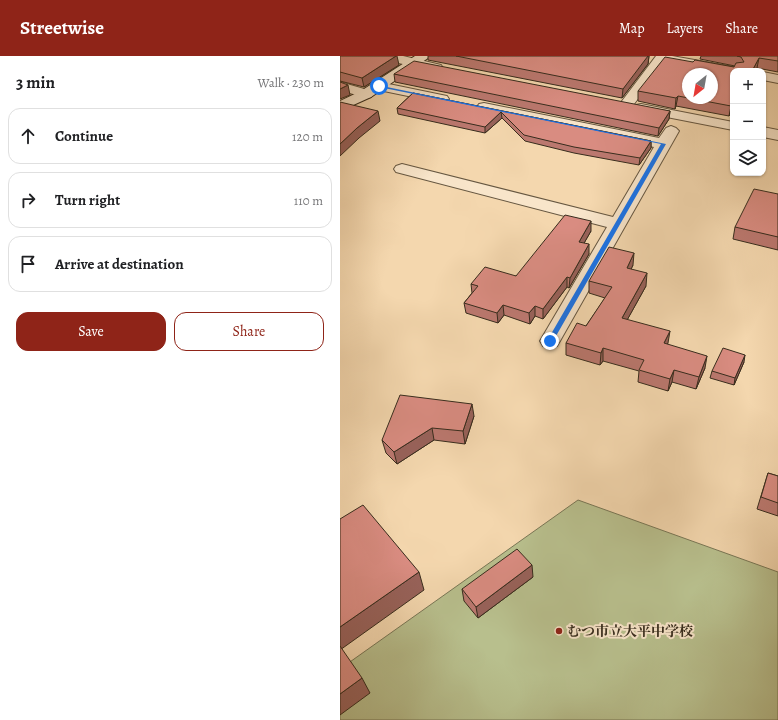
<!DOCTYPE html>
<html lang="en">
<head>
<meta charset="utf-8">
<style>
  :root { --surface:#fff; --page:#f2f2f2; --text:#202124; --muted:#757577; --line:#e0e0e0; --accent:#8f2418 }
  body { margin:0; font-family:Alegreya,"Noto Serif JP",serif; background:var(--page); color:var(--text) }
  .controls { position:absolute; right:12px; top:12px; display:grid; overflow:hidden; border-radius:8px; box-shadow:0 1px 3px #0004 }
  .controls button { width:36px; height:36px; display:grid; place-items:center; padding:0; border:0; border-bottom:1px solid var(--line); background:var(--surface); color:var(--text); font:20px sans-serif }
  .compass { position:absolute; left:342px; top:12px; width:36px; height:36px; border-radius:50%; background:var(--surface); box-shadow:0 1px 3px #0004; rotate:211deg }
  .stop { position:absolute; width:12px; height:12px; margin:-9px; border:3px solid #1a73e8; border-radius:50%; background:#fff }
  .stop.end { background:#1a73e8; border-color:#fff; box-shadow:0 1px 4px #0008 }
  .list { margin:0; padding:0; list-style:none }
  h2 { display:flex; justify-content:space-between; align-items:center; height:52px; margin:0; padding:0 16px; font-size:17px }
  h2 small { font-size:13px; font-weight:400; color:var(--muted) }
  .list li { display:grid; grid-template-columns:26px 1fr auto; gap:12px; align-items:center; box-sizing:border-box; height:56px; margin:0 8px 8px; padding:0 8px; border:1px solid var(--line); border-radius:12px }
  .list b { display:block; font-size:15px; white-space:nowrap }
  .list em { font-size:13px; font-style:normal; color:var(--muted) }
  .actions { display:flex; gap:8px; padding:12px 16px }
  .actions a { flex:1; padding:9px 0; border:1px solid var(--accent); border-radius:12px; text-align:center; font-size:14px; color:var(--accent) }
  .actions .main { background:var(--accent); color:#fff }
  .icon { flex:none; width:22px; height:22px; fill:none; stroke:currentColor; stroke-width:2; stroke-linecap:round; stroke-linejoin:round }
  .map { position:relative; flex:none; width:438px; height:664px; overflow:hidden }
  header { display:flex; align-items:center; gap:24px; box-sizing:border-box; height:56px; padding:0 20px; background:var(--accent); color:#fff }
  header strong { font-size:19px }
  nav { display:flex; gap:22px; margin-inline-start:auto; font-size:14px }
  main { display:flex }
  aside { flex:1; background:var(--surface) }
  .map>svg:first-child { display:block }
</style>
</head>
<body>
<header>
<strong>Streetwise</strong>
<nav><a>Map</a><a>Layers</a><a>Share</a></nav>
</header>
<main>
<aside>
<h2>3 min<small>Walk · 230 m</small></h2>
<ul class="list">
<li><svg class="icon" aria-label="ahead" viewBox="0 0 24 24"><path d="M12 20V5M6 11l6-6 6 6"/></svg><div><b>Continue</b></div><em>120 m</em></li>
<li><svg class="icon" aria-label="right" viewBox="0 0 24 24"><path d="M7 20v-9h11M14 6l5 5-5 5"/></svg><div><b>Turn right</b></div><em>110 m</em></li>
<li><svg class="icon" aria-label="arrive" viewBox="0 0 24 24"><path d="M6 21V4h12l-3 4 3 4H6"/></svg><div><b>Arrive at destination</b></div></li>
</ul>
<div class="actions"><a class="main">Save</a><a>Share</a></div>
</aside>
<div class="map">
<svg width="438" height="664" viewBox="0 0 438 664">
  <rect width="100%" height="100%" fill="#f4d7ae"/>
  <filter id="stains"><feTurbulence type="fractalNoise" baseFrequency=".005" numOctaves="4"/><feColorMatrix values="0 0 0 0 .2 0 0 0 0 .09 0 0 0 0 .02 0 0 0 .5 -.17"/></filter>
  <radialGradient id="worn" r=".72"><stop offset=".6" stop-color="#630" stop-opacity="0"/><stop offset="1" stop-color="#630" stop-opacity=".3"/></radialGradient>
  <path fill="#b8bf8d" stroke="#787655" d="M 238,444 L 438,516 L 438,664 L 0,664 L 0,613 Z"/>
  <g fill="none" stroke-linecap="round" stroke-linejoin="round">
    <defs>
      <g id="street">
        <path d="M 40,0 L 63,0 L 101,9 L 103,12 L 101,15 L 96,16 L 42,3 Z"/>
        <path d="M 316,0 L 332,0 L 394,11 L 399,12 L 401,15 L 393,15 L 393,19 L 325,7 L 291,52 L 286,53 L 281,52 L 279,49 Z"/>
        <path d="M 423,16 L 438,19 L 438,27 L 423,24 Z"/>
        <path d="M 0,26 L 31,35 L 33,38 L 31,41 L 26,42 L 0,34 Z"/>
        <path d="M 39,26 L 102,39 L 107,40 L 109,43 L 107,46 L 102,47 L 34,33 L 32,30 L 34,27 Z"/>
        <path d="M 144,47 L 319,82 L 326,72 L 331,70 L 336,72 L 339,75 L 220,285 L 217,290 L 210,292 L 203,290 L 200,285 L 267,171 L 56,116 L 54,113 L 56,110 L 62,108 L 273,161 L 314,91 L 139,54 L 137,51 L 139,48 Z"/>
        <path d="M 301,48 L 393,66 L 393,74 L 296,55 L 294,52 L 296,49 Z"/>
        <path d="M 423,71 L 438,74 L 438,84 L 423,81 Z"/>
      </g>
      <path id="secondary" d="M 75,0 L 91,0 L 31,41 L 0,55 L 0,45 L 21,35 Z"/>
    </defs>
    <use href="#street" stroke="#665741" stroke-width="2"/>
    <use href="#secondary" stroke="#372c1d" stroke-width="2"/>
    <use href="#street" fill="#f8e5ca" fill-rule="evenodd"/>
    <use href="#secondary" fill="#f8e5ca" fill-rule="evenodd"/>
  </g>
  <g fill="#bb786f" stroke="#372c1d">
    <path d="M 0,0 L 59,9 L 24,31 L 0,25 Z"/>
    <path d="M 88,0 L 309,0 L 308,8 L 282,42 L 88,4 Z"/>
    <path d="M 361,0 L 438,0 L 438,16 L 417,12 L 416,15 L 393,15 L 393,54 L 389,60 L 336,50 L 335,53 L 298,45 L 298,35 L 353,6 L 394,11 L 395,10 L 360,3 Z"/>
    <path d="M 54,18 L 330,55 L 329,63 L 318,80 L 55,26 Z"/>
    <path d="M 73,37 L 311,85 L 311,92 L 299,109 L 234,97 L 185,85 L 162,62 L 145,77 L 58,58 L 57,52 Z"/>
    <path d="M 438,138 L 438,194 L 393,183 L 395,171 Z"/>
    <path d="M 251,175 L 244,187 L 249,198 L 229,232 L 227,231 L 203,263 L 195,260 L 190,268 L 164,259 L 158,267 L 126,257 L 124,247 L 132,237 L 131,228 L 176,220 Z"/>
    <path d="M 293,209 L 291,213 L 306,230 L 287,264 L 328,287 L 327,288 L 365,312 L 356,333 L 332,326 L 328,335 L 298,326 L 299,315 L 263,305 L 260,309 L 226,299 L 226,287 L 246,270 L 265,242 L 249,237 L 249,225 Z"/>
    <path d="M 404,306 L 394,329 L 370,322 L 372,315 Z"/>
    <path d="M 134,360 L 125,388 L 94,384 L 57,408 L 46,397 L 42,384 Z"/>
    <path d="M 428,417 L 438,420 L 438,460 L 417,453 Z"/>
    <path d="M 193,521 L 138,562 L 124,545 L 122,533 Z"/>
  </g>
  <g fill="#98625a" stroke="#372c1d">
    <path d="M 56,0 L 57,0 L 59,9 L 24,31 L 22,22 Z"/>
    <path d="M 303,0 L 309,0 L 308,8 L 282,42 L 283,33 Z"/>
    <path d="M 419,2 L 417,12 L 416,15 L 412,15 Z"/>
    <path d="M 8,29 L 10,39 L 0,43 L 0,33 Z"/>
    <path d="M 338,40 L 336,50 L 335,53 L 336,42 Z"/>
    <path d="M 393,47 L 393,54 L 389,60 L 391,50 Z"/>
    <path d="M 38,55 L 40,65 L 19,82 L 0,100 L 0,88 L 17,72 Z"/>
    <path d="M 330,55 L 329,63 L 318,80 L 319,72 Z"/>
    <path d="M 161,56 L 162,62 L 145,77 L 145,71 Z"/>
    <path d="M 311,85 L 311,92 L 299,109 L 300,102 Z"/>
    <path d="M 251,165 L 251,175 L 239,196 L 239,186 Z"/>
    <path d="M 249,188 L 249,198 L 229,232 L 230,222 Z"/>
    <path d="M 294,197 L 293,209 L 286,224 L 287,212 Z"/>
    <path d="M 307,217 L 306,230 L 281,275 L 282,262 Z"/>
    <path d="M 227,221 L 227,231 L 203,263 L 203,253 Z"/>
    <path d="M 163,249 L 164,259 L 158,267 L 157,257 Z"/>
    <path d="M 195,250 L 195,260 L 190,268 L 189,257 Z"/>
    <path d="M 330,275 L 328,287 L 322,300 L 324,287 Z"/>
    <path d="M 263,292 L 263,305 L 260,309 L 261,297 Z"/>
    <path d="M 405,299 L 404,306 L 394,329 L 395,322 Z"/>
    <path d="M 367,300 L 365,312 L 356,333 L 359,321 Z"/>
    <path d="M 334,314 L 332,326 L 328,335 L 330,323 Z"/>
    <path d="M 132,348 L 134,360 L 125,388 L 123,375 Z"/>
    <path d="M 92,372 L 94,384 L 57,408 L 54,396 Z"/>
    <path d="M 192,509 L 193,521 L 138,562 L 136,551 Z"/>
    <path d="M 79,516 L 84,534 L 0,594 L 0,571 Z"/>
    <path d="M 22,622 L 30,637 L 0,659 L 0,638 Z"/>
  </g>
  <g fill="#d98c81" stroke="#372c1d" fill-rule="evenodd">
    <path d="M 0,0 L 56,0 L 22,22 L 0,16 Z"/>
    <path d="M 116,0 L 308,0 L 283,33 Z"/>
    <path d="M 397,0 L 438,0 L 438,5 L 419,2 L 412,15 L 393,15 L 393,47 L 391,50 L 338,40 L 336,42 L 298,35 L 325,1 L 353,6 L 355,4 L 394,11 L 396,7 L 404,6 L 401,1 ZM 348,18 L 372,18 L 372,42 L 348,42 Z"/>
    <path d="M 74,5 L 330,55 L 319,72 L 54,18 Z"/>
    <path d="M 0,26 L 8,29 L 0,33 Z"/>
    <path d="M 73,37 L 311,85 L 300,102 L 234,91 L 184,79 L 161,56 L 145,71 L 57,52 Z"/>
    <path d="M 0,46 L 38,55 L 17,72 L 0,88 Z"/>
    <path d="M 414,133 L 438,138 L 438,181 L 395,171 Z"/>
    <path d="M 225,159 L 251,165 L 239,186 L 249,188 L 230,222 L 227,221 L 203,253 L 195,250 L 189,257 L 163,249 L 157,257 L 124,247 L 138,230 L 131,228 L 145,211 L 176,220 Z"/>
    <path d="M 269,191 L 294,197 L 287,212 L 307,217 L 282,262 L 330,275 L 324,287 L 367,300 L 359,321 L 334,314 L 330,323 L 299,314 L 304,304 L 263,292 L 261,297 L 226,287 L 237,267 L 246,270 L 272,231 L 249,225 Z"/>
    <path d="M 383,292 L 405,299 L 395,322 L 372,315 Z"/>
    <path d="M 60,339 L 132,348 L 123,375 L 92,372 L 54,396 L 42,384 Z"/>
    <path d="M 428,417 L 438,420 L 438,447 L 421,441 Z"/>
    <path d="M 23,449 L 79,516 L 0,571 L 0,463 Z"/>
    <path d="M 177,493 L 192,509 L 136,551 L 122,533 Z"/>
    <path d="M 0,590 L 22,622 L 0,638 Z"/>
  </g>
  <path fill="#1a73e8" d="M 37,29 L 326,88 L 212,287 L 207,285 L 321,88 L 39,31 Z"/>
  <circle fill="#8f2418" stroke="#f8e5ca" stroke-width="1.5" cx="219" cy="575" r="4"/>
  <g text-anchor="middle" dominant-baseline="central" stroke-width="4" stroke-linejoin="round" paint-order="stroke">
    <g font-size="14" font-weight="bold" fill="#372c1d" stroke="#f8e5ca" text-anchor="start">
      <text x="227" y="575">むつ市立大平中学校</text>
    </g>
  </g>
  <rect width="100%" height="100%" filter="url(#stains)"/>
  <rect width="100%" height="100%" fill="url(#worn)"/>
</svg>
<div class="controls">
<button>+</button>
<button>−</button>
<button><svg class="icon" aria-label="layers" viewBox="0 0 24 24"><path d="M12 4l9 5-9 5-9-5zM3 14l9 5 9-5"/></svg></button>
</div>
<svg class="compass" viewBox="-18 -18 36 36"><path d="M0-13l5 13h-10z" fill="#e53935"/><path d="M0 13l5-13h-10z" fill="#757577"/></svg>
<div class="stop" style="left:39px;top:30px"></div>
<div class="stop end" style="left:210px;top:285px"></div>
</div>
</main>
</body>
</html>
